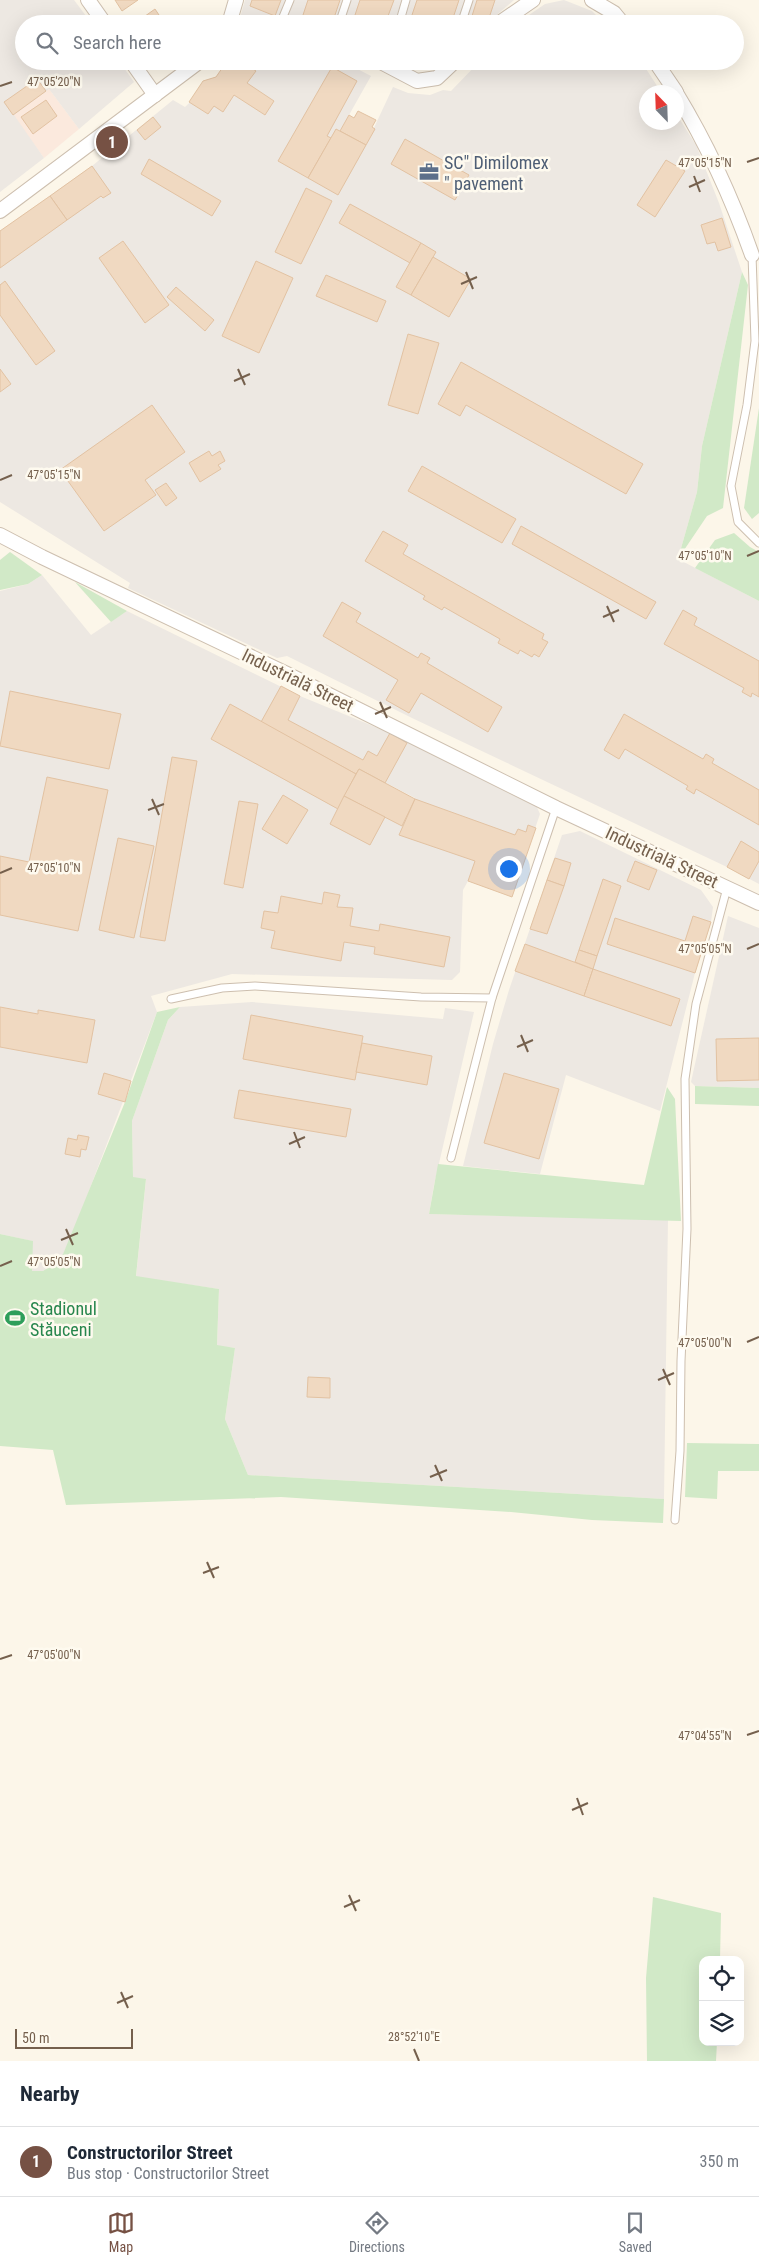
<!DOCTYPE html>
<html lang="en">
<head>
<meta charset="utf-8">
<style>
  :root { --surface:#fff; --page:#f2f2f3; --text:#1f2937; --muted:#747a83; --line:#e0e1e3; --accent:#765144 }
  body { margin:0; font-family:"Roboto Condensed",sans-serif; background:var(--page); color:var(--text) }
  .controls { position:absolute; right:15px; bottom:15px; display:grid; overflow:hidden; border-radius:10px; box-shadow:0 5px 20px #0002 }
  .controls button { width:45px; height:45px; display:grid; place-items:center; padding:0; border:0; border-bottom:1px solid var(--line); background:var(--surface); color:var(--text); font:25px sans-serif }
  .compass { position:absolute; left:639px; top:85px; width:45px; height:45px; border-radius:50%; background:var(--surface); box-shadow:0 5px 20px #0002; rotate:337deg }
  .scale { position:absolute; left:15px; bottom:12px; width:118px; box-sizing:border-box; padding-left:5px; border:2px solid #75604d; border-top:0; font-size:14px; line-height:18px; white-space:nowrap; color:#75604d; -webkit-text-stroke:4px #fefaef; paint-order:stroke }
  .you { position:absolute; left:508px; top:868px; width:18px; height:18px; margin:-12px; border:4px solid #fff; border-radius:50%; background:#1a73e8; box-shadow:0 0 0 8px #1a73e833 }
  .badge { display:grid; place-items:center; width:32px; height:32px; border-radius:50%; background:var(--accent); color:#fff; font-size:16px; font-weight:700 }
  .pin { position:absolute; translate:-50% -50%; border:2px solid #fff; box-shadow:0 1px 5px #0006 }
  .list { margin:0; padding:0; list-style:none }
  h2 { display:flex; justify-content:space-between; align-items:center; height:65px; margin:0; padding:0 20px; font-size:21px }
  h2 small { font-size:16px; font-weight:400; color:var(--muted) }
  .list li { display:grid; grid-template-columns:32px 1fr auto; gap:15px; align-items:center; box-sizing:border-box; height:70px; padding:0 20px; border-top:1px solid var(--line) }
  .list b { display:block; font-size:19px; white-space:nowrap }
  .list p { margin:0; font-size:16px; white-space:nowrap; color:var(--muted) }
  .list em { font-size:16px; font-style:normal; color:var(--muted) }
  .icon { flex:none; width:28px; height:28px; fill:none; stroke:currentColor; stroke-width:2; stroke-linecap:round; stroke-linejoin:round }
  .map { position:relative; flex:none; width:759px; height:2061px; overflow:hidden }
  .search { position:absolute; background:var(--surface); box-shadow:0 5px 20px #0002; left:15px; right:15px; top:15px; height:55px; display:flex; align-items:center; gap:12px; box-sizing:border-box; padding:0 18px; border-radius:28px; color:var(--muted); font-size:19px }
  .sheet { height:135px; background:var(--surface) }
  nav { display:flex; justify-content:space-around; align-items:center; box-sizing:border-box; height:70px; border-top:1px solid var(--line); background:var(--surface); font-size:14px; color:var(--muted) }
  nav a { display:grid; justify-items:center; gap:2px }
  nav .on { color:var(--accent) }
  .map>svg:first-child { display:block }
</style>
</head>
<body>
<div class="map">
<svg width="759" height="2061" viewBox="0 0 759 2061">
  <rect width="100%" height="100%" fill="#fcf6e9"/>
  <path fill="#fbe9dd" d="M 49,89 L 79,129 L 44,158 L 13,115 Z"/>
  <g fill="#ede8e2" fill-rule="evenodd">
    <path d="M 0,0 L 74,0 L 92,24 L 24,24 L 24,61 L 119,61 L 134,82 L 79,129 L 49,89 L 14,115 L 44,158 L 0,192 Z"/>
    <path d="M 245,0 L 514,0 L 486,24 L 242,24 L 239,21 Z"/>
    <path d="M 564,0 L 592,11 L 605,24 L 516,24 L 545,4 Z"/>
    <path d="M 227,61 L 342,61 L 371,76 L 340,131 L 366,145 L 393,87 L 408,93 L 430,95 L 443,90 L 451,91 L 480,61 L 641,61 L 661,92 L 646,92 L 646,122 L 676,122 L 677,115 L 696,145 L 719,203 L 742,272 L 702,446 L 697,492 L 678,559 L 759,601 L 759,884 L 727,867 L 412,718 L 287,656 L 277,658 L 128,588 L 130,583 L 0,502 L 0,231 L 92,166 L 173,100 L 185,107 L 216,77 Z"/>
    <path d="M 42,575 L 91,635 L 127,611 L 300,696 L 390,733 L 536,805 L 540,814 L 512,896 L 468,881 L 463,890 L 460,972 L 452,980 L 232,974 L 151,996 L 157,1012 L 76,1225 L 61,1259 L 43,1271 L 31,1271 L 32,1241 L 0,1234 L 0,591 L 28,584 ZM 359,769 L 415,798 L 402,826 L 344,796 Z"/>
    <path d="M 580,831 L 701,890 L 713,907 L 711,922 L 695,973 L 660,1111 L 566,1075 L 540,1174 L 463,1166 L 493,1044 L 509,990 L 562,835 Z"/>
    <path d="M 728,916 L 759,928 L 759,1088 L 695,1086 L 691,1082 Z"/>
    <path d="M 252,1002 L 443,1019 L 445,1008 L 474,1012 L 434,1185 L 429,1214 L 668,1219 L 664,1499 L 248,1475 L 225,1419 L 235,1348 L 217,1346 L 219,1289 L 136,1277 L 146,1180 L 133,1178 L 132,1121 L 168,1020 L 180,1007 Z"/>
  </g>
  <g fill="#d1e9c7">
    <path d="M 742,272 L 748,285 L 723,508 L 707,516 L 678,559 L 697,492 L 702,446 Z"/>
    <path d="M 759,408 L 759,513 L 752,519 L 744,508 Z"/>
    <path d="M 734,533 L 750,547 L 759,552 L 759,601 L 695,568 L 715,540 Z"/>
    <path d="M 10,552 L 42,575 L 28,584 L 0,590 L 0,560 Z"/>
    <path d="M 75,582 L 127,611 L 111,622 Z"/>
    <path d="M 180,1007 L 168,1020 L 132,1121 L 133,1177 L 146,1179 L 136,1276 L 219,1289 L 217,1345 L 235,1348 L 225,1419 L 248,1475 L 664,1499 L 663,1523 L 592,1520 L 511,1512 L 281,1497 L 66,1505 L 53,1450 L 0,1446 L 0,1234 L 33,1241 L 32,1271 L 43,1271 L 61,1259 L 125,1102 L 157,1012 Z"/>
    <path d="M 695,1086 L 759,1088 L 759,1106 L 695,1104 Z"/>
    <path d="M 667,1087 L 675,1099 L 681,1221 L 429,1214 L 438,1164 L 644,1185 Z"/>
    <path d="M 687,1443 L 759,1444 L 759,1471 L 718,1471 L 717,1499 L 685,1497 Z"/>
    <path d="M 653,1897 L 721,1913 L 720,1960 L 703,1960 L 703,2042 L 717,2042 L 716,2061 L 647,2061 L 646,1978 Z"/>
  </g>
  <g fill="#f0d9c1" stroke="#e2c2a2">
    <path d="M 115,0 L 138,0 L 122,11 Z"/>
    <path d="M 252,0 L 281,0 L 275,16 L 250,6 Z"/>
    <path d="M 308,0 L 340,0 L 332,24 L 320,24 L 302,18 Z"/>
    <path d="M 360,0 L 394,0 L 385,24 L 352,24 Z"/>
    <path d="M 417,0 L 459,0 L 451,24 L 409,24 Z"/>
    <path d="M 477,0 L 495,0 L 488,21 L 472,16 Z"/>
    <path d="M 155,9 L 165,24 L 134,24 Z"/>
    <path d="M 227,61 L 241,61 L 256,71 L 247,83 L 274,101 L 265,115 L 234,95 L 223,112 L 214,106 L 208,114 L 189,102 L 203,81 L 216,77 Z"/>
    <path d="M 332,67 L 357,81 L 327,136 L 331,138 L 308,178 L 278,161 Z"/>
    <path d="M 37,79 L 46,91 L 13,115 L 4,102 Z"/>
    <path d="M 46,100 L 57,116 L 33,134 L 21,117 Z"/>
    <path d="M 358,111 L 376,120 L 372,127 L 375,129 L 366,145 L 340,131 L 349,115 L 354,118 Z"/>
    <path d="M 153,117 L 161,127 L 145,140 L 137,130 Z"/>
    <path d="M 336,129 L 366,145 L 338,195 L 308,178 Z"/>
    <path d="M 405,139 L 469,175 L 455,200 L 391,164 Z"/>
    <path d="M 149,159 L 221,201 L 212,216 L 141,174 Z"/>
    <path d="M 666,160 L 685,171 L 655,217 L 637,205 Z"/>
    <path d="M 92,166 L 111,193 L 103,198 L 101,196 L 67,220 L 50,196 Z"/>
    <path d="M 306,188 L 332,201 L 301,264 L 275,252 Z"/>
    <path d="M 50,196 L 67,220 L 0,268 L 0,231 Z"/>
    <path d="M 350,204 L 421,243 L 410,263 L 339,223 Z"/>
    <path d="M 722,218 L 731,247 L 718,251 L 715,242 L 707,244 L 701,225 Z"/>
    <path d="M 123,241 L 169,305 L 145,323 L 99,258 Z"/>
    <path d="M 421,243 L 436,252 L 411,295 L 396,287 Z"/>
    <path d="M 433,257 L 471,279 L 449,317 L 411,295 Z"/>
    <path d="M 256,261 L 293,278 L 259,353 L 222,336 Z"/>
    <path d="M 326,275 L 386,301 L 377,322 L 316,296 Z"/>
    <path d="M 5,281 L 55,351 L 36,365 L 0,315 L 0,285 Z"/>
    <path d="M 176,287 L 214,320 L 205,331 L 167,297 Z"/>
    <path d="M 408,334 L 439,343 L 418,414 L 388,405 Z"/>
    <path d="M 461,362 L 643,464 L 626,494 L 466,405 L 460,416 L 438,404 Z"/>
    <path d="M 0,369 L 11,384 L 0,392 Z"/>
    <path d="M 152,405 L 185,452 L 145,480 L 156,495 L 104,531 L 60,470 Z"/>
    <path d="M 209,451 L 212,456 L 220,451 L 225,461 L 218,465 L 221,469 L 200,482 L 189,463 Z"/>
    <path d="M 422,466 L 516,519 L 502,543 L 408,491 Z"/>
    <path d="M 166,483 L 177,498 L 166,506 L 155,490 Z"/>
    <path d="M 521,526 L 656,602 L 646,619 L 512,544 Z"/>
    <path d="M 383,531 L 408,545 L 403,554 L 544,634 L 542,639 L 548,642 L 539,657 L 534,654 L 532,657 L 520,650 L 518,654 L 498,643 L 500,639 L 444,607 L 442,610 L 423,599 L 425,596 L 365,561 Z"/>
    <path d="M 342,602 L 361,613 L 356,622 L 418,658 L 421,653 L 430,658 L 427,663 L 502,707 L 488,732 L 421,693 L 409,713 L 386,700 L 398,680 L 323,636 Z"/>
    <path d="M 683,610 L 697,618 L 694,625 L 759,661 L 759,697 L 752,693 L 751,697 L 742,692 L 744,688 L 664,644 Z"/>
    <path d="M 281,686 L 300,696 L 288,720 L 363,760 L 368,751 L 377,756 L 390,733 L 407,743 L 385,783 L 359,769 L 356,774 L 261,722 Z"/>
    <path d="M 10,691 L 121,714 L 109,769 L 0,746 Z"/>
    <path d="M 230,704 L 356,774 L 338,809 L 211,739 Z"/>
    <path d="M 624,714 L 703,759 L 706,754 L 714,759 L 712,763 L 759,790 L 759,825 L 696,789 L 694,794 L 686,789 L 688,786 L 625,749 L 619,759 L 604,750 Z"/>
    <path d="M 172,757 L 197,761 L 165,941 L 140,937 Z"/>
    <path d="M 359,769 L 415,799 L 402,826 L 344,796 Z"/>
    <path d="M 47,777 L 108,790 L 78,931 L 0,915 L 0,856 L 29,862 Z"/>
    <path d="M 283,795 L 308,810 L 287,844 L 262,829 Z"/>
    <path d="M 344,796 L 385,817 L 370,845 L 330,824 Z"/>
    <path d="M 415,799 L 515,835 L 518,829 L 526,832 L 528,825 L 536,828 L 512,897 L 468,881 L 475,861 L 399,835 Z"/>
    <path d="M 239,801 L 258,804 L 243,888 L 224,884 Z"/>
    <path d="M 118,838 L 154,846 L 134,938 L 99,930 Z"/>
    <path d="M 741,841 L 759,852 L 759,861 L 749,879 L 727,867 Z"/>
    <path d="M 555,858 L 571,863 L 564,886 L 547,880 Z"/>
    <path d="M 635,861 L 657,870 L 649,890 L 627,881 Z"/>
    <path d="M 603,879 L 621,886 L 597,956 L 579,950 Z"/>
    <path d="M 547,880 L 564,886 L 547,934 L 530,929 Z"/>
    <path d="M 324,892 L 340,895 L 337,907 L 353,908 L 350,926 L 379,931 L 380,924 L 450,937 L 444,967 L 374,954 L 375,947 L 344,942 L 341,961 L 271,948 L 275,931 L 261,928 L 264,911 L 278,913 L 281,896 L 322,904 Z"/>
    <path d="M 693,916 L 711,922 L 695,973 L 607,944 L 615,918 L 685,941 Z"/>
    <path d="M 525,944 L 593,969 L 584,996 L 515,971 Z"/>
    <path d="M 579,950 L 597,956 L 593,969 L 575,962 Z"/>
    <path d="M 593,969 L 680,999 L 671,1026 L 584,996 Z"/>
    <path d="M 0,1007 L 38,1014 L 38,1010 L 95,1020 L 87,1063 L 0,1047 Z"/>
    <path d="M 251,1015 L 363,1036 L 355,1080 L 243,1059 Z"/>
    <path d="M 759,1038 L 759,1080 L 717,1081 L 716,1039 Z"/>
    <path d="M 362,1043 L 432,1056 L 427,1085 L 356,1072 Z"/>
    <path d="M 104,1073 L 131,1081 L 125,1102 L 98,1094 Z"/>
    <path d="M 504,1073 L 559,1089 L 539,1159 L 484,1143 Z"/>
    <path d="M 239,1090 L 351,1109 L 346,1137 L 234,1118 Z"/>
    <path d="M 78,1135 L 89,1137 L 86,1150 L 81,1149 L 80,1157 L 65,1154 L 68,1138 L 77,1140 Z"/>
    <path d="M 308,1377 L 330,1378 L 330,1398 L 307,1397 Z"/>
  </g>
  <g fill="none" stroke-linecap="round" stroke-linejoin="round">
    <defs>
      <g id="lane">
        <path d="M 280,24 L 290,0"/>
        <path d="M 339,24 L 347,0"/>
        <path d="M 399,24 L 406,0"/>
        <path d="M 461,24 L 469,0"/>
        <path d="M 752,255 L 755,341 L 747,405 L 731,486 L 738,522 L 759,543"/>
        <path d="M 171,999 L 222,988 L 255,986 L 421,997 L 492,998"/>
        <path d="M 451,1158 L 492,998 L 556,808"/>
        <path d="M 675,1520 L 680,1451 L 681,1361 L 687,1229 L 685,1079 L 696,1004 L 727,888"/>
      </g>
      <g id="street">
        <path d="M 88,0 L 105,24"/>
        <path d="M 592,0 L 614,13 L 623,24"/>
        <path d="M 229,24 L 236,0"/>
        <path d="M 498,24 L 533,0"/>
        <path d="M 131,61 L 155,95"/>
        <path d="M 379,61 L 417,81 L 437,78 L 455,61"/>
        <path d="M 655,61 L 676,92"/>
        <path d="M 676,93 C 707,144 732,198 752,255"/>
        <path d="M 0,211 L 200,61"/>
        <path d="M 0,535 L 42,557 L 287,674 L 556,808 L 759,903"/>
      </g>
    </defs>
    <use href="#lane" stroke="#cdbfaf" stroke-width="9"/>
    <use href="#street" stroke="#cdbfaf" stroke-width="16"/>
    <use href="#lane" stroke="#fff" stroke-width="7"/>
    <use href="#street" stroke="#fff" stroke-width="14"/>
  </g>
  <path fill="none" stroke="#75604d" stroke-width="2" d="M 0,86 L 12,82M 747,162 L 759,158M 694,176 L 700,192M 689,187 L 705,180M 466,272 L 473,289M 461,284 L 477,277M 238,369 L 245,385M 234,381 L 250,374M 0,480 L 12,475M 747,556 L 759,551M 607,606 L 614,622M 603,617 L 619,610M 380,702 L 387,718M 375,714 L 391,707M 152,799 L 159,815M 148,810 L 164,804M 0,873 L 12,868M 747,949 L 759,944M 521,1035 L 528,1052M 517,1047 L 533,1040M 294,1132 L 300,1148M 289,1144 L 305,1137M 66,1229 L 73,1245M 61,1240 L 78,1233M 0,1266 L 12,1261M 747,1342 L 759,1337M 663,1369 L 670,1385M 658,1380 L 674,1373M 435,1465 L 442,1481M 430,1477 L 447,1470M 207,1562 L 214,1578M 203,1573 L 219,1567M 0,1659 L 12,1655M 747,1735 L 759,1731M 577,1798 L 583,1815M 572,1810 L 588,1803M 349,1895 L 356,1911M 344,1907 L 360,1900M 121,1992 L 128,2008M 117,2003 L 133,1996M 414,2049 L 419,2061"/>
  <defs>
    <symbol id="office-bare" viewBox="-9 -9 18 18"><path d="M-6-3h4V-5.5h4V-3h4V5H-6ZM-1-4.5V-3h2v-1.5ZM-6 0V1H6V0Z" fill="#5c6f8a" stroke="#fefaef" stroke-width="2.5" paint-order="stroke"/></symbol>
    <symbol id="stadium-bare" viewBox="-9 -9 18 18"><path d="M0-5a6.5 5 0 1 0 0 10a6.5 5 0 1 0 0-10ZM-3.5-1.8h7v3.6h-7Z" fill="#2e9e5b" stroke="#fefaef" stroke-width="2.5" paint-order="stroke"/></symbol>
  </defs>
  <g fill-rule="evenodd">
    <use href="#office-bare" x="415" y="158" width="28" height="28"/>
    <use href="#stadium-bare" x="1" y="1304" width="28" height="28"/>
  </g>
  <g text-anchor="middle" dominant-baseline="central" stroke-width="5" stroke-linejoin="round" paint-order="stroke">
    <g font-size="18" fill="#4e5e75" stroke="#fefaef" text-anchor="start">
      <text x="444" y="162">SC" Dimilomex<tspan x="444" dy="21">" pavement</tspan></text>
    </g>
    <g font-size="18" fill="#75604d" stroke="#fefaef">
      <text transform="translate(298 680) rotate(26)">Industrială Street</text>
      <text transform="translate(662 857) rotate(25)">Industrială Street</text>
    </g>
    <g font-size="18" fill="#27864d" stroke="#fefaef" text-anchor="start">
      <text x="30" y="1308">Stadionul<tspan x="30" dy="21">Stăuceni</tspan></text>
    </g>
  </g>
  <g font-size="12" text-anchor="middle" fill="#75604d" stroke="#fefaef" stroke-width="5" stroke-linejoin="round" paint-order="stroke">
    <text x="54" y="86">47°05'20"N</text>
    <text x="705" y="167">47°05'15"N</text>
    <text x="54" y="479">47°05'15"N</text>
    <text x="705" y="560">47°05'10"N</text>
    <text x="54" y="872">47°05'10"N</text>
    <text x="705" y="953">47°05'05"N</text>
    <text x="54" y="1266">47°05'05"N</text>
    <text x="705" y="1347">47°05'00"N</text>
    <text x="54" y="1659">47°05'00"N</text>
    <text x="705" y="1740">47°04'55"N</text>
    <text x="414" y="2041">28°52'10"E</text>
  </g>
</svg>
<div class="controls">
<button><svg class="icon" aria-label="locate" viewBox="0 0 24 24"><circle cx="12" cy="12" r="6"/><path d="M12 2v4M12 18v4M2 12h4M18 12h4"/></svg></button>
<button><svg class="icon" aria-label="layers" viewBox="0 0 24 24"><path d="M12 4l9 5-9 5-9-5zM3 14l9 5 9-5"/></svg></button>
</div>
<svg class="compass" viewBox="-18 -18 36 36"><path d="M0-13l5 13h-10z" fill="#e53935"/><path d="M0 13l5-13h-10z" fill="#747a83"/></svg>
<div class="scale">50 m</div>
<div class="you"></div>
<div class="pin badge" style="left:112px;top:142px">1</div>
<div class="search"><svg class="icon" aria-label="search" viewBox="0 0 24 24"><circle cx="10" cy="10" r="6"/><path d="M15 15l6 6"/></svg>Search here</div>
</div>
<section class="sheet">
<h2>Nearby<small></small></h2>
<ul class="list">
<li><span class="badge">1</span><div><b>Constructorilor Street</b><p>Bus stop · Constructorilor Street</p></div><em>350 m</em></li>
</ul>
</section>
<nav>
<a class="on"><svg class="icon" aria-label="map" viewBox="0 0 24 24"><path d="M3 6l6-2 6 2 6-2v14l-6 2-6-2-6 2zM9 4v14M15 6v14"/></svg>Map</a>
<a><svg class="icon" aria-label="directions" viewBox="0 0 24 24"><path d="M12 3l9 9-9 9-9-9zM9 14v-3h6M13 9l2 2-2 2"/></svg>Directions</a>
<a><svg class="icon" aria-label="saved" viewBox="0 0 24 24"><path d="M7 4h10v16l-5-4-5 4z"/></svg>Saved</a>
</nav>
</body>
</html>
